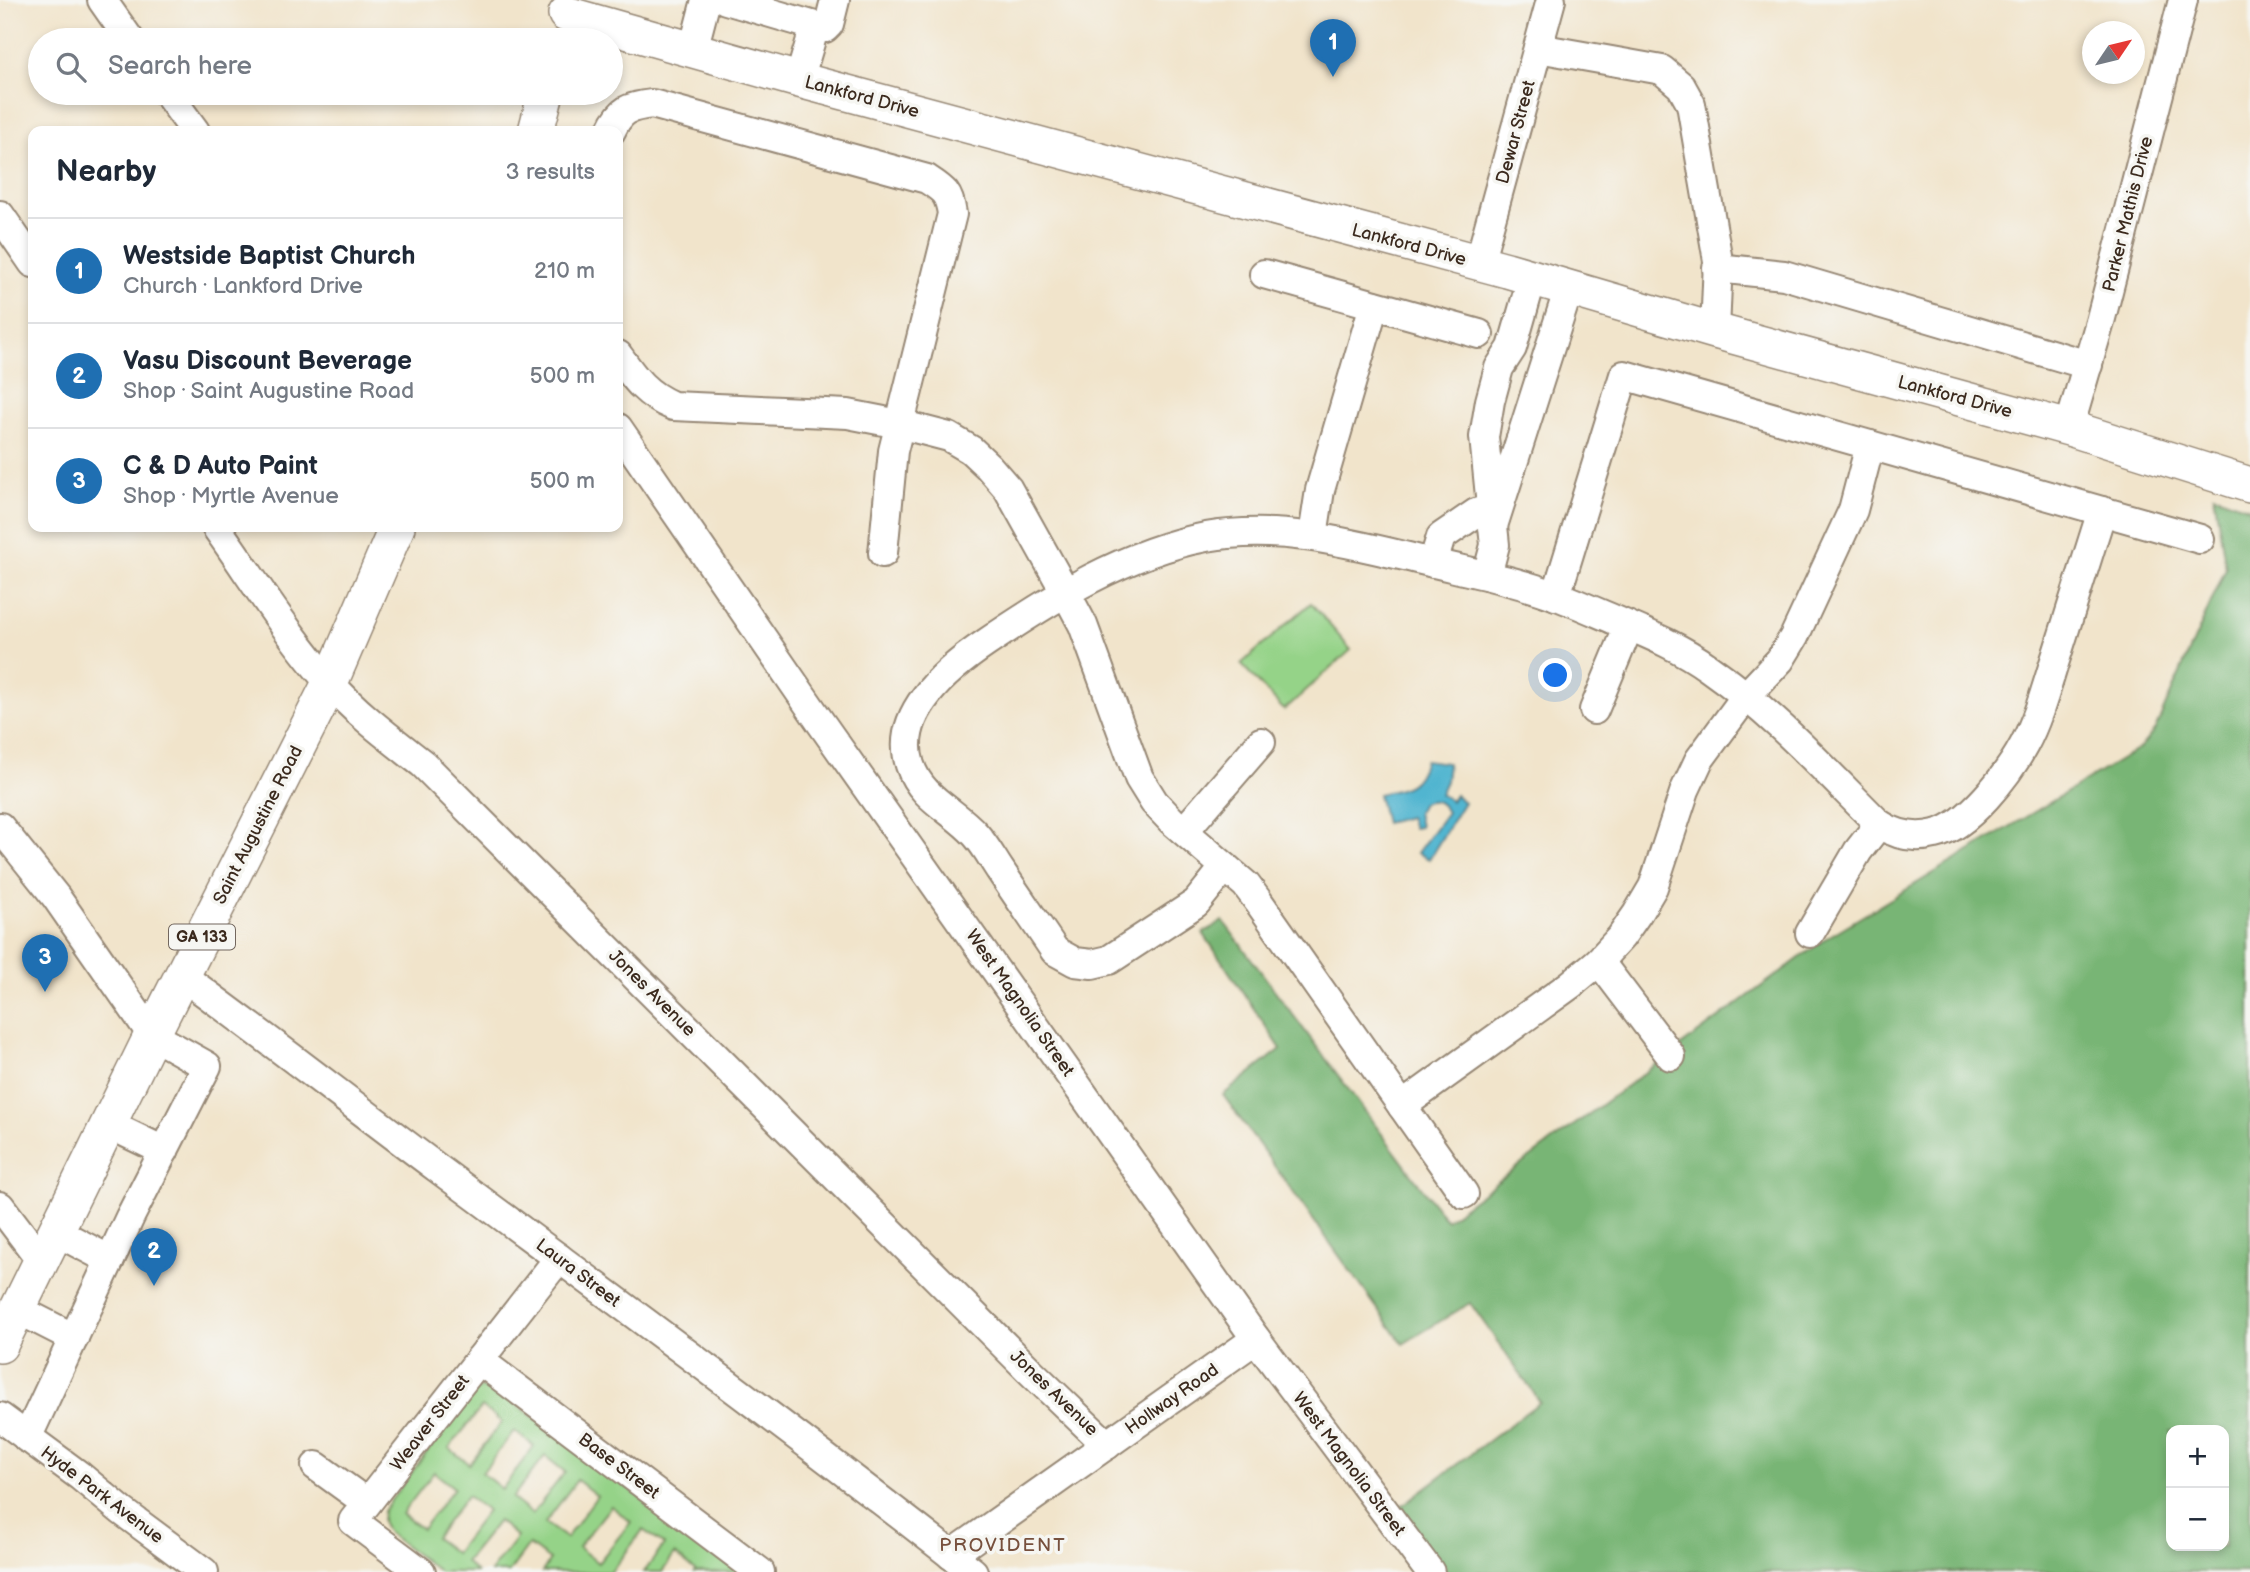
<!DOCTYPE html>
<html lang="en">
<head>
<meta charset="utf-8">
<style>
  :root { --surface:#fff; --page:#f2f2f3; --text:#1f2937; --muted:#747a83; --line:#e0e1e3; --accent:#1f6fb2 }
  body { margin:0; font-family:"Balsamiq Sans",sans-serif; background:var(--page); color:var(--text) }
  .controls { position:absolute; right:21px; bottom:21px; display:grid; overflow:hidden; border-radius:14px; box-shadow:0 4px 10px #0003 }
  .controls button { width:63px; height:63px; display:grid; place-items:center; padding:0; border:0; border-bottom:2px solid var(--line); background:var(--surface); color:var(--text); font:35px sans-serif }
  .compass { position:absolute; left:2082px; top:21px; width:63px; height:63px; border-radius:50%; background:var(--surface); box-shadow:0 4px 10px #0003; rotate:55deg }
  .you { position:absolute; left:1556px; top:676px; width:24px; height:24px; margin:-18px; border:5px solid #fff; border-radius:50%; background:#1a73e8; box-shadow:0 0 0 10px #1a73e833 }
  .badge { display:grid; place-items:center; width:46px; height:46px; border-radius:50%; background:var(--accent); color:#fff; font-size:23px; font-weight:700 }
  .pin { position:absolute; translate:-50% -58px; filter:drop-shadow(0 2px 4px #0008) }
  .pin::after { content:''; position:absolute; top:37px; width:24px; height:21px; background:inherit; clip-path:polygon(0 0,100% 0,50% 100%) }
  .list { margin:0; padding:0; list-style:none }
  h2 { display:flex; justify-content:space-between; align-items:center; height:91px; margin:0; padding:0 28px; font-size:30px }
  h2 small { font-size:23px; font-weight:400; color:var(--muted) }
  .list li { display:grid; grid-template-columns:46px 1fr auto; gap:21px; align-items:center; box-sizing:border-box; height:105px; padding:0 28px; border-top:2px solid var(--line) }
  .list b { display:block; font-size:26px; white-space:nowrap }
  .list p { margin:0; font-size:23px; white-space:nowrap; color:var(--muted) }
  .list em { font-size:23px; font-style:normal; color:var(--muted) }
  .icon { flex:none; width:38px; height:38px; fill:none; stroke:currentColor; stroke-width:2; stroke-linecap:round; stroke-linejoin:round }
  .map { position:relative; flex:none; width:2250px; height:1572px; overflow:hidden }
  .search { position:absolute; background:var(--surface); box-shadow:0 4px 10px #0003; left:28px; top:28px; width:595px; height:77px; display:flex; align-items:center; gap:18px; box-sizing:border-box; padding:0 24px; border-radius:38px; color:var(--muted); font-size:26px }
  .panel { position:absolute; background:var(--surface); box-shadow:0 4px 10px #0003; left:28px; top:126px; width:595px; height:406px; border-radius:14px }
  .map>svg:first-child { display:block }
</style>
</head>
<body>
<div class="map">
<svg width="2250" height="1572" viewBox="0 0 2250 1572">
  <rect width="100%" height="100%" fill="#f6f6f2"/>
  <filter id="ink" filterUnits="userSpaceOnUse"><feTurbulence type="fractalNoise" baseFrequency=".0143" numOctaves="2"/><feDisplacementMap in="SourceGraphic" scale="14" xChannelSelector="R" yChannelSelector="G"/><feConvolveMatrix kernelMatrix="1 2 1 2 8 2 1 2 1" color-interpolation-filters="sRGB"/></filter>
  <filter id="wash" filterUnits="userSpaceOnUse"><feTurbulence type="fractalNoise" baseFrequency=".00686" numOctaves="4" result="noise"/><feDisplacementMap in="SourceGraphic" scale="28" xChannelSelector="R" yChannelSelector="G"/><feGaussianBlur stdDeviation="1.57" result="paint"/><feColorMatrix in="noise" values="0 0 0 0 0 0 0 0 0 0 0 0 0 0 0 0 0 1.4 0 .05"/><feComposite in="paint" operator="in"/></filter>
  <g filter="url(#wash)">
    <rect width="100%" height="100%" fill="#f1e4cb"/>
    <g fill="#95d388" stroke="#687e53" stroke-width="2" fill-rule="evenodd">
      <path d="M 1311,603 L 1351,650 L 1284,710 L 1241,664 Z"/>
      <path d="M 487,1387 L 496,1389 L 740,1572 L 694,1572 L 695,1570 L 675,1554 L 662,1572 L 644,1572 L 664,1545 L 643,1530 L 611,1572 L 542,1572 L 550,1560 L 529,1545 L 509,1572 L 490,1572 L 517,1537 L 498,1521 L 465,1562 L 476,1572 L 440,1572 L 388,1533 L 382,1521 L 383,1511 L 471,1393 L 479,1388 ZM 482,1407 L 502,1422 L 469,1464 L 449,1448 ZM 514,1431 L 534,1446 L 502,1489 L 482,1473 ZM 545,1456 L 565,1472 L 532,1514 L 512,1498 ZM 434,1472 L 454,1488 L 422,1529 L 402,1514 ZM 577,1480 L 597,1496 L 566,1538 L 545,1523 ZM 467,1496 L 487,1511 L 455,1553 L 435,1538 ZM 611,1506 L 631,1522 L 598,1563 L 578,1547 Z"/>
    </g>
    <path fill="#78b574" stroke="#5a7049" stroke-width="2" fill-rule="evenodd" d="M 2214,495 L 2250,508 L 2250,1572 L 1442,1572 L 1396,1510 L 1540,1402 L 1470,1303 L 1403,1344 L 1223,1095 L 1281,1049 L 1203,933 L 1223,921 L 1446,1220 L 1828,937 L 2140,748 L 2155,730 L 2226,568 ZM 2171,1430 L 2224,1430 L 2224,1546 L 2171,1546 Z"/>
    <path fill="#51b5d0" stroke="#467077" stroke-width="2" d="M 1425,760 L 1448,763 L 1446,781 L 1440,794 L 1451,801 L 1455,795 L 1464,802 L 1429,859 L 1417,853 L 1447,812 C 1440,801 1434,798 1422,803 L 1417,812 L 1420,827 L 1413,828 L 1409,817 L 1385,823 L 1378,794 C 1404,789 1417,788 1425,760 Z"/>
  </g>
  <g filter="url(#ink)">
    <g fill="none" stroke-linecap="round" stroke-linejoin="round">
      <defs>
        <g id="minor">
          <path d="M 102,0 L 130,40"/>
          <path d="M 726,0 L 815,26 L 799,80"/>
          <path d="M 815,26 L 825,28 L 829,24 L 835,0"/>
          <path d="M 1538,48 L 1662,70 L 1681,86 L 1691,104 L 1718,261 L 1715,331"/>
          <path d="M 693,50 L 706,0"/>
          <path d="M 167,93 L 195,131"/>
          <path d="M 611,131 C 621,109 629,107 652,104 L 927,179 C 944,190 949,193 952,214 L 893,451 L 883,553"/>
          <path d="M 0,215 L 33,263"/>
          <path d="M 1479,263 L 1551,0"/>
          <path d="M 1717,268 L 1784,275 L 2088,365"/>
          <path d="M 1264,274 L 1479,334"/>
          <path d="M 1532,278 L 1512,348 L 1499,368 L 1490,401 L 1484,437 L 1493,526 L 1569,288"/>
          <path d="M 618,355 C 635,379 645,394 673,406 L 848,414 L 899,424 L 949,437 L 971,450 L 989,467 L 1008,489 L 1066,593 L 1083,625 L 1139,778 L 1154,802 L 1172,821 L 1246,885 L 1258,901 L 1464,1194"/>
          <path d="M 618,428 L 821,723 L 1256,1339 L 1430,1572"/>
          <path d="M 2069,428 L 2100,322 L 2183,0"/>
          <path d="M 216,527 C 253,579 288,636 330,683 C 357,714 391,739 423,764 L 1029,1370 L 1107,1445"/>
          <path d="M 1313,536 L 1320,490 L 1374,305"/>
          <path d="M 1433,563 L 1441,537 L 1476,513 L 1491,508"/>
          <path d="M 1487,575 L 1495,545 L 1493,526"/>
          <path d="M 1556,596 L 1624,375 L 2200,539"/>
          <path d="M 1594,710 L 1629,626"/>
          <path d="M 0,827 L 56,897 L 152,1035 L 207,1066 L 130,1217 L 27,1438"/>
          <path d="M 1184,831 L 1261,742"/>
          <path d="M 1225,867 L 1196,903 L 1109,960 L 1092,964 L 1075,962 L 1055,951 C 1037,924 1018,897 1000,870 C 992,858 985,845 976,835 C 954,810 921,799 910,765 C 893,713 949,668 986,643 C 1052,598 1126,552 1206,537 C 1280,524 1350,543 1421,560 C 1466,571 1513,580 1557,596 C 1576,603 1596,612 1615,620 C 1648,634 1680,647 1709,668 C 1772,712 1825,770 1879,824 C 1896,835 1915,839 1935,834 C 1968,827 2009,773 2024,745 C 2039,717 2047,685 2057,654 C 2072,607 2087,559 2102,511"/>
          <path d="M 1810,933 L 1858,851 L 1879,824"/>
          <path d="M 1599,961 L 1671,1056"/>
          <path d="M 182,976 C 269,1039 354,1106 440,1170 C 619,1303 798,1434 973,1572"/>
          <path d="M 1402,1106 L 1570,985 L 1599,961 L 1621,937 L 1637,914 L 1653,887 L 1685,790 L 1699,760 L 1746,696 L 1780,660 L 1794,637 L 1853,510 L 1870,445"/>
          <path d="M 108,1124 L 164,1151"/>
          <path d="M 0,1206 L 41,1260"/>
          <path d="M 55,1231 L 110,1260"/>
          <path d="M 17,1309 L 74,1338"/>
          <path d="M 479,1360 L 760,1572"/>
          <path d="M 0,1417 L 80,1476 L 122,1511 L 204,1572"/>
          <path d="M 316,1466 L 367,1503"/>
          <path d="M 951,1555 L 1256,1339"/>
          <path d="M 421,1572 L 353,1521 L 559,1258"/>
        </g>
        <g id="major">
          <path d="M 566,14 L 799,80 L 1507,270 L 1715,331 L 2069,428 L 2250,485"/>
          <path d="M 536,131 L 546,93"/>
          <path d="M 0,1345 L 152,1035 L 330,683 L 397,527"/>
        </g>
      </defs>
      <use href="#minor" stroke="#968774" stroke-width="32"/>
      <use href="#major" stroke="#968774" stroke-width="38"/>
      <use href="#minor" stroke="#fff" stroke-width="28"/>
      <use href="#major" stroke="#fff" stroke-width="35"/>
    </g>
  </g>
  <g text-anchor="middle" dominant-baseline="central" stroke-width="7" stroke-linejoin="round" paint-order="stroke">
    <rect fill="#f6f6f2" stroke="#73675e" stroke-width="2" x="169" y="924.5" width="66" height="25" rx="5"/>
    <g font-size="16" font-weight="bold" fill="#3b2a1e">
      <text x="202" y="937">GA 133</text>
    </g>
    <g font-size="18" fill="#3b2a1e" stroke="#f6f6f2">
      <text transform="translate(862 97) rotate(15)">Lankford Drive</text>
      <text transform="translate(1516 132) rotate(-75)">Dewar Street</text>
      <text transform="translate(2128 214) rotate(-76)">Parker Mathis Drive</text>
      <text transform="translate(1409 245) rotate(15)">Lankford Drive</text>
      <text transform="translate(1955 397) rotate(15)">Lankford Drive</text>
      <text transform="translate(258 825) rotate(-63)">Saint Augustine Road</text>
      <text transform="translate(652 993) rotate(45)">Jones Avenue</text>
      <text transform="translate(1020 1003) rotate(55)">West Magnolia Street</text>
      <text transform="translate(578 1273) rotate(37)">Laura Street</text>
      <text transform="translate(1054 1393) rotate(44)">Jones Avenue</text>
      <text transform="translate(1172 1399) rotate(-35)">Hollway Road</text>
      <text transform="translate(430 1423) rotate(-52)">Weaver Street</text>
      <text transform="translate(1349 1464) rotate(53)">West Magnolia Street</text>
      <text transform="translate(619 1466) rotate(37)">Base Street</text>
      <text transform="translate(102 1495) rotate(37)">Hyde Park Avenue</text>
    </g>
    <g font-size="19" letter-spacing="2" fill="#77503d" stroke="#f6f6f2">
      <text x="1003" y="1545">PROVIDENT</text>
    </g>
  </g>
</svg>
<div class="controls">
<button>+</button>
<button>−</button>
</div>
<svg class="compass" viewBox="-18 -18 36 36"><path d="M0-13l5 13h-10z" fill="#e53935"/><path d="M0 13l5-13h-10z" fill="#747a83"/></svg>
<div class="you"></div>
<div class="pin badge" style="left:1333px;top:77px">1</div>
<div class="pin badge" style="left:154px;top:1286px">2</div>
<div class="pin badge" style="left:45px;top:992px">3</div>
<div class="search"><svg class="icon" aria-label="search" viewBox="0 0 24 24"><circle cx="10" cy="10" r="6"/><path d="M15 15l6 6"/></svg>Search here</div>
<section class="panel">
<h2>Nearby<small>3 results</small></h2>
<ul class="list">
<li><span class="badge">1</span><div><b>Westside Baptist Church</b><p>Church · Lankford Drive</p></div><em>210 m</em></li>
<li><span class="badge">2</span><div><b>Vasu Discount Beverage</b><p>Shop · Saint Augustine Road</p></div><em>500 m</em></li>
<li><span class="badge">3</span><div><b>C &amp; D Auto Paint</b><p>Shop · Myrtle Avenue</p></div><em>500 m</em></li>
</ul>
</section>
</div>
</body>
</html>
